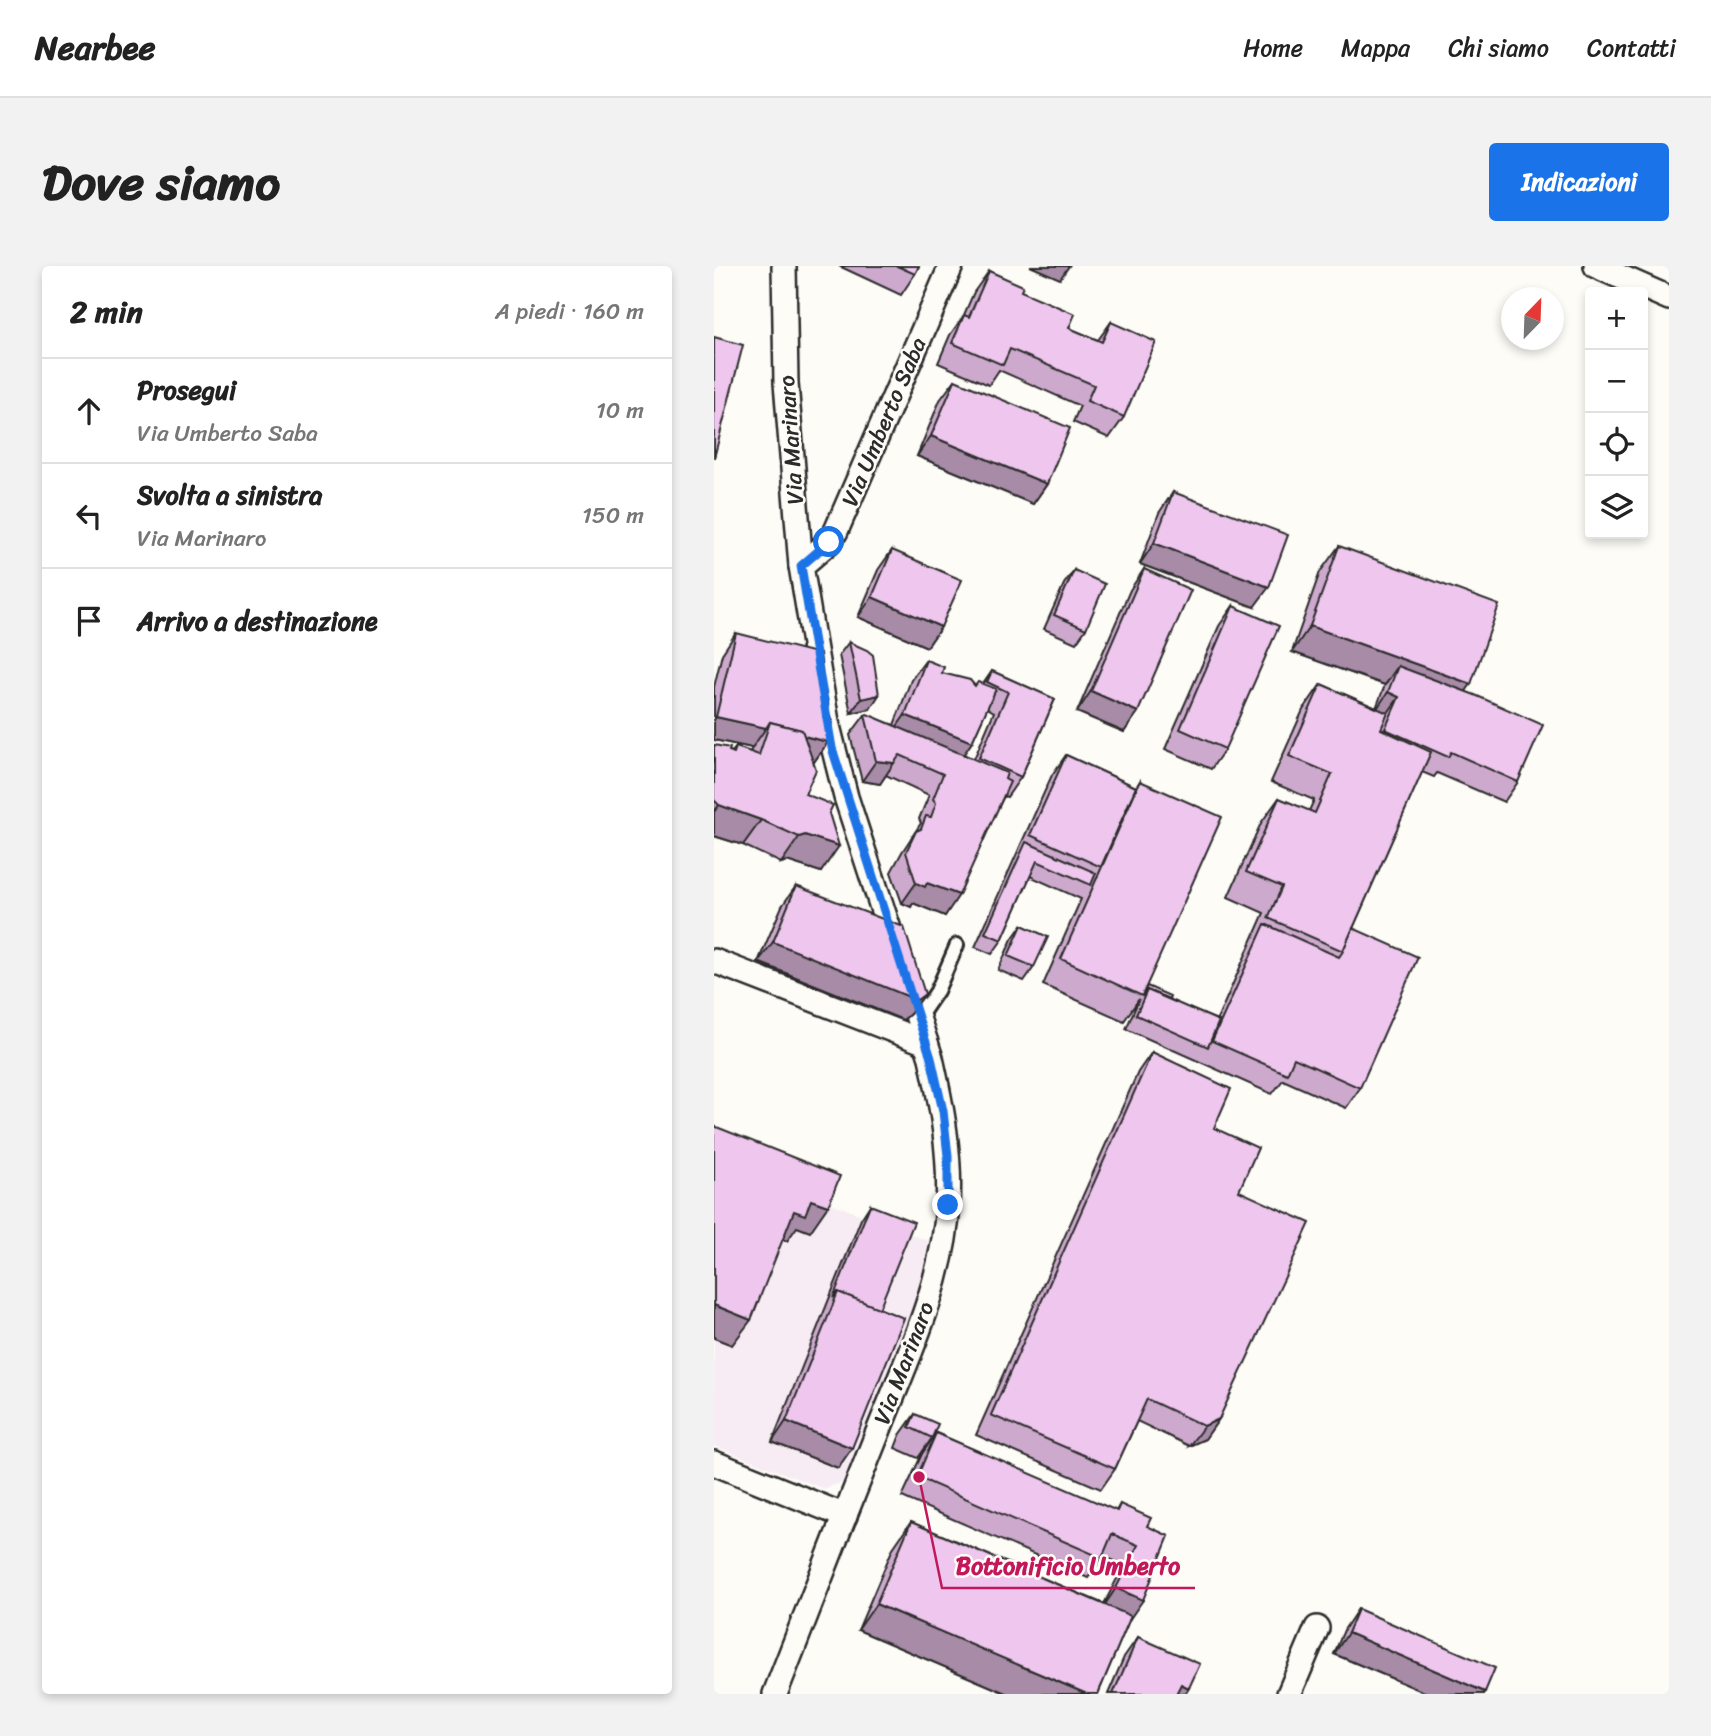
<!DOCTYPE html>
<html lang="it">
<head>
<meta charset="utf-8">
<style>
  :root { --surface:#fff; --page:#f2f2f2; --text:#222; --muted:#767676; --line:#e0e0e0; --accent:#1a73e8 }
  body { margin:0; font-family:Sriracha,sans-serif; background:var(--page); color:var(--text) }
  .controls { position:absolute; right:21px; top:21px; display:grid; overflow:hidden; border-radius:7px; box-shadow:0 4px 10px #0003 }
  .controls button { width:63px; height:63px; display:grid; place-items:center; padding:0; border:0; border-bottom:2px solid var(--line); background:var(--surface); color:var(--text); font:35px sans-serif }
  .compass { position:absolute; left:787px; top:21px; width:63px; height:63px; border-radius:50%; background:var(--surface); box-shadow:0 4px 10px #0003; rotate:23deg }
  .stop { position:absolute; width:21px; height:21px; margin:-16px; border:5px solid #1a73e8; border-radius:50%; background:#fff }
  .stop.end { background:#1a73e8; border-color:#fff; box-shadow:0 2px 7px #0008 }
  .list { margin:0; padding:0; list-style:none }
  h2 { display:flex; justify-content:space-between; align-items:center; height:91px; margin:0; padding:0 28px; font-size:30px }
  h2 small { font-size:23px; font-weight:400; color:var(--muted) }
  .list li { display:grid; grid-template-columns:46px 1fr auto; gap:21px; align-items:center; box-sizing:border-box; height:105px; padding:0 28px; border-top:2px solid var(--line) }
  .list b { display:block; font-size:26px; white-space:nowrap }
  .list p { margin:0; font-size:23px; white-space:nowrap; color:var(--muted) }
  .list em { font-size:23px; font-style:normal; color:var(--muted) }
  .icon { flex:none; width:38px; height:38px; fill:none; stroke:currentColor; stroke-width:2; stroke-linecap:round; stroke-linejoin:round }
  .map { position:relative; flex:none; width:955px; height:1428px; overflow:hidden; border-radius:7px }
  header { display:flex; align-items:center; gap:42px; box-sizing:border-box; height:98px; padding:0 35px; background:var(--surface); border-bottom:2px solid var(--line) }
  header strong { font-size:33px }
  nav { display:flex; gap:38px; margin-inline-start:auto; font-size:24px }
  .intro { display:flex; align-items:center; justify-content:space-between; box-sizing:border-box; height:168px; padding:0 42px }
  h1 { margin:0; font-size:49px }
  .button { padding:18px 32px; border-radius:7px; background:var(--accent); color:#fff; font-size:24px; font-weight:700 }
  main { display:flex; gap:42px; padding:0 42px }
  aside { flex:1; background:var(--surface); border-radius:7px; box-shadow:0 4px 10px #0003 }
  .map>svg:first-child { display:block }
</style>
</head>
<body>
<header>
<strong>Nearbee</strong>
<nav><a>Home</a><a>Mappa</a><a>Chi siamo</a><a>Contatti</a></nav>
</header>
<div class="intro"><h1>Dove siamo</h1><a class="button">Indicazioni</a></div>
<main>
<aside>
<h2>2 min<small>A piedi · 160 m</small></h2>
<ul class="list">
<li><svg class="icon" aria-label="ahead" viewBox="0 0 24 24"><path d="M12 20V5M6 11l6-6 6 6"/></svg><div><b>Prosegui</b><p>Via Umberto Saba</p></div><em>10 m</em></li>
<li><svg class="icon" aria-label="left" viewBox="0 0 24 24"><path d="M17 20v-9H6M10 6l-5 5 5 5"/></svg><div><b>Svolta a sinistra</b><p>Via Marinaro</p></div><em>150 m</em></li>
<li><svg class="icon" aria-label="arrive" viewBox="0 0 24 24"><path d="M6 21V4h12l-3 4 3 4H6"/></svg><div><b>Arrivo a destinazione</b></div></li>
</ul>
</aside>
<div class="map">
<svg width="955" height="1428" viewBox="0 0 955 1428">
  <rect width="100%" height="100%" fill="#fdfcf7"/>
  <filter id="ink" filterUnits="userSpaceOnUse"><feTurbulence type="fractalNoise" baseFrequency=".0143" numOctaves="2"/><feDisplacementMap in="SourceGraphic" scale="14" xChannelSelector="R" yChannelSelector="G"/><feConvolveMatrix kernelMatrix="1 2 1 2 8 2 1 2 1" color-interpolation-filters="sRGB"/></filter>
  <g filter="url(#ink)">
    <path fill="#f8ecf4" d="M 0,892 L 217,976 L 203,1031 L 135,1214 L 110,1223 L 0,1180 Z"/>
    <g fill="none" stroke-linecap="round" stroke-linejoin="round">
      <defs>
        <path id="service" d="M 204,753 L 223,725 L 243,679"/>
        <g id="minor">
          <path d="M 882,0 L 955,32"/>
          <path d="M 87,300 L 115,276 L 122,265 L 237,0"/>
          <path d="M 0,695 L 212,777"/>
          <path d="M 0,1197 L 131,1250"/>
          <path d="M 61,1428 C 95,1341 129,1253 164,1166 C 193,1093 229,1019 234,939 C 237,889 228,841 217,792 L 132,531 L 113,456 L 87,300 L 72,117 L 70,0"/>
          <path d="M 575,1428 L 603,1362"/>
        </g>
      </defs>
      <use href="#service" stroke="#2b2b2b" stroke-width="18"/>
      <use href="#minor" stroke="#2b2b2b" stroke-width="28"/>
      <use href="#service" stroke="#fdfcf7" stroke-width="12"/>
      <use href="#minor" stroke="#fdfcf7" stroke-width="23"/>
    </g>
    <g fill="#cdaacd" stroke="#2b2b2b" stroke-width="2" fill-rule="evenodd">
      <path d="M 125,0 L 205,0 L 201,8 L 187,29 Z"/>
      <path d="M 275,5 L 307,25 L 355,62 L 384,74 L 397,56 L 410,151 L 395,172 L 359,156 L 366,140 L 285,104 L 275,119 L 224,97 L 236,69 L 250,49 L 260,26 Z"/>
      <path d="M 241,114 L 333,218 L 319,238 L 203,190 L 226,134 Z"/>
      <path d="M 459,226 L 540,341 L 426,298 L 445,247 Z"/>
      <path d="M 625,280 L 751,426 L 804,516 L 790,536 L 723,507 L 720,511 L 708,506 L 639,662 L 646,822 L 632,842 L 569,814 L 558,828 L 412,763 L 425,733 L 410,755 L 329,719 L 367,633 L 316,610 L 288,674 L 278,688 L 261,681 L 338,509 L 352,489 L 422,521 L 426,515 L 431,724 L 503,754 L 550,647 L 514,631 L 547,557 L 565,532 L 595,545 L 600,534 L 557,516 L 589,444 L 607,418 L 662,442 L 671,419 L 578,386 L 606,306 Z"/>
      <path d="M 178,284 L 227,361 L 213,381 L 144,351 L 164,304 Z"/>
      <path d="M 430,303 L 424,446 L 410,466 L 363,446 L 416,324 Z"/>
      <path d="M 360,304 L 372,363 L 362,377 L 330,363 L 350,318 Z"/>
      <path d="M 519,340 L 511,483 L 497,503 L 451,483 L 505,360 Z"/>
      <path d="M 22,367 L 105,421 L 112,443 L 114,476 L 100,496 L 91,528 L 115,547 L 107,606 L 73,595 L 67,597 L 29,579 L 0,570 L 0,479 L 18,486 L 22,481 L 36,486 L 38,482 L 0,474 L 0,421 L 8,388 Z"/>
      <path d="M 135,376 L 156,443 L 137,447 L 125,389 Z"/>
      <path d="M 212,394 L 228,407 L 261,420 L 269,418 L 278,405 L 341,433 L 307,511 L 293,531 L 290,530 L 231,650 L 199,637 L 197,641 L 188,637 L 177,606 L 188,586 L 207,557 L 205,553 L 215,529 L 172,509 L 166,518 L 148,515 L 136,469 L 151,449 L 180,459 L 197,414 ZM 273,442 L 280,446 L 260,493 L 249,488 L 258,476 Z"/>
      <path d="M 82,620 L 211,728 L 196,748 L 189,754 L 44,696 L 68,640 Z"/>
      <path d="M 308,659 L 320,701 L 310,715 L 284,704 L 298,673 Z"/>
      <path d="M 438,786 L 500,862 L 525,925 L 505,1153 L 491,1173 L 475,1180 L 423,1155 L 401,1203 L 387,1223 L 262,1169 L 424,806 Z"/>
      <path d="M 156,939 L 165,1043 L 124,1202 L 58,1176 L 147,953 Z"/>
      <path d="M 201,1148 L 218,1172 L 204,1192 L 181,1182 L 186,1169 Z"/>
      <path d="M 222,1167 L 402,1245 L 406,1238 L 433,1260 L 415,1354 L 384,1428 L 294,1428 L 144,1364 L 179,1282 L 197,1256 L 390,1338 L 410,1299 L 389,1290 L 374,1312 L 188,1231 L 208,1188 Z"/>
      <path d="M 644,1343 L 771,1426 L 770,1428 L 715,1428 L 620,1388 L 630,1364 Z"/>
      <path d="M 424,1371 L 475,1422 L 471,1428 L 394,1428 L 410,1391 Z"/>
    </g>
    <g fill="#a78ba7" stroke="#2b2b2b" stroke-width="2">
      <path d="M 316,0 L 355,0 L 346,13 Z"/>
      <path d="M 217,170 L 333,218 L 319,238 L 203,190 Z"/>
      <path d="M 440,277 L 555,321 L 540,341 L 426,298 Z"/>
      <path d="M 158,331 L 227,361 L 213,381 L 144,351 Z"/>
      <path d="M 596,360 L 757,418 L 739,444 L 684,400 L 671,419 L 578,386 Z"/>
      <path d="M 377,425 L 424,446 L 410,466 L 363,446 Z"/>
      <path d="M 674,426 L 685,431 L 671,451 L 660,447 Z"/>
      <path d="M 165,429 L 156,443 L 137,447 L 147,433 Z"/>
      <path d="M 191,449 L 258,476 L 244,497 L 177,469 Z"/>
      <path d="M 2,451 L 52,462 L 38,482 L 0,474 L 0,454 Z"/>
      <path d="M 54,462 L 114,476 L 100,496 Z"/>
      <path d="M 162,495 L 180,497 L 166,518 L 148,515 Z"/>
      <path d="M 5,539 L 47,554 L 29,579 L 0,570 L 0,546 Z"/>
      <path d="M 91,569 L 125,580 L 107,606 L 73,595 L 67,597 L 85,571 Z"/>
      <path d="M 202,617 L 213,617 L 245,629 L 231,650 L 199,637 L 197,641 L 188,637 Z"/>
      <path d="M 59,676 L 211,728 L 196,748 L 189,754 L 44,696 Z"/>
      <path d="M 97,934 L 114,940 L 96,966 L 83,961 L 73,975 L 62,971 L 80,945 Z"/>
      <path d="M 0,1039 L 37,1054 L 18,1079 L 0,1072 Z"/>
      <path d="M 505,1153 L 491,1173 L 475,1180 L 490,1160 Z"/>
      <path d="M 72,1155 L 138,1182 L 124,1202 L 58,1176 Z"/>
      <path d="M 402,1322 L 429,1334 L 415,1354 L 388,1343 Z"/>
      <path d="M 162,1338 L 373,1428 L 294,1428 L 144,1364 Z"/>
      <path d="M 634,1367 L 771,1426 L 770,1428 L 715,1428 L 620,1388 Z"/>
      <path d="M 467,1418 L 475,1422 L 471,1428 L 460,1428 Z"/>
    </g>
    <g fill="#eec6ee" stroke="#2b2b2b" stroke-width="2">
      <path d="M 183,0 L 205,0 L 201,8 Z"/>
      <path d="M 275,5 L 309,20 L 307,25 L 361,48 L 355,62 L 388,76 L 397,56 L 442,76 L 410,151 L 373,135 L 380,119 L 296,83 L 289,99 L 238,77 L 250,49 L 255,51 Z"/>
      <path d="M 0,71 L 29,79 L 0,192 Z"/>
      <path d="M 241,114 L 356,162 L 333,218 L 217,170 Z"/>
      <path d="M 459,226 L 574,269 L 555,321 L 440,277 Z"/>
      <path d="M 625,280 L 785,339 L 757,418 L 596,360 Z"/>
      <path d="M 178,284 L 248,314 L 227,361 L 158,331 Z"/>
      <path d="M 430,303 L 477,324 L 424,446 L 377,425 Z"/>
      <path d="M 360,304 L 391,318 L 372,363 L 340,349 Z"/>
      <path d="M 519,340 L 565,360 L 511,483 L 466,463 Z"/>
      <path d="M 22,367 L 106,388 L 108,407 L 105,421 L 110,423 L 114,438 L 112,443 L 118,455 L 114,476 L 90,470 L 88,464 L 56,456 L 52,462 L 2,451 Z"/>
      <path d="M 135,376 L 153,384 L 159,389 L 165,429 L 147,433 Z"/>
      <path d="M 212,394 L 230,401 L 228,407 L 256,414 L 261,420 L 264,416 L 282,423 L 258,476 L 191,449 Z"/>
      <path d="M 684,400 L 761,429 L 829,459 L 804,516 L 737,486 L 734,491 L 671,463 L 685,431 L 674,426 Z"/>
      <path d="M 278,405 L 341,433 L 307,511 L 265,492 L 294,426 L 273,416 Z"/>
      <path d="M 607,418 L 674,447 L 667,463 L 717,486 L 629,685 L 554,652 L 568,621 L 532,606 L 565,532 L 601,547 L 618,508 L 575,490 Z"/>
      <path d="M 153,448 L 293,507 L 291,513 L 296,516 L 245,629 L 213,617 L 211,621 L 202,617 L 192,586 L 202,565 L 207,563 L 212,550 L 217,551 L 222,537 L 219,533 L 229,508 L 186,489 L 180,497 L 162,495 L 151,449 Z"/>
      <path d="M 56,456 L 88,464 L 102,504 L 91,528 L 119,539 L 115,547 L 125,580 L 91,569 L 85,571 L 47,554 L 5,539 L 0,534 L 0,479 L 16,482 L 15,485 L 20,487 L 22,481 L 45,489 Z"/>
      <path d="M 352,489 L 422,521 L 387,601 L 316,569 Z"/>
      <path d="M 426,515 L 508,551 L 428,730 L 347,693 Z"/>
      <path d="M 312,576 L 382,607 L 377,619 L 323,595 L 288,674 L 271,667 Z"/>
      <path d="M 82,620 L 190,661 L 211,728 L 203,734 L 59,676 Z"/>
      <path d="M 551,658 L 625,691 L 629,685 L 639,662 L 704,691 L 646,822 L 580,792 L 573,808 L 498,775 Z"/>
      <path d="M 308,659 L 334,671 L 320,701 L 294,690 Z"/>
      <path d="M 433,720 L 456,730 L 455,733 L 433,724 L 428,730 Z"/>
      <path d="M 433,724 L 505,755 L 494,781 L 422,749 Z"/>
      <path d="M 438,786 L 517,823 L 500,862 L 544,882 L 525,925 L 596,957 L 505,1153 L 490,1160 L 433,1133 L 401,1203 L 277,1149 Z"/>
      <path d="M 0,860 L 126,910 L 114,940 L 97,934 L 91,949 L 80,945 L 37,1054 L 0,1039 Z"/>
      <path d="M 156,939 L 200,956 L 165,1043 L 124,1026 L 119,1032 Z"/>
      <path d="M 124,1026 L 190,1052 L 138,1182 L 72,1155 Z"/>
      <path d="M 201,1148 L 224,1158 L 218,1172 L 195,1161 Z"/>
      <path d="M 222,1167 L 403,1245 L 406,1238 L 437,1252 L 433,1260 L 455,1270 L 429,1334 L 402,1322 L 424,1279 L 398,1268 L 388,1292 L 203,1211 Z"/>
      <path d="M 197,1256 L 417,1350 L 384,1428 L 373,1428 L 162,1338 Z"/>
      <path d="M 644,1343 L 781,1402 L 771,1426 L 634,1367 Z"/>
      <path d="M 424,1371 L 486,1398 L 475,1422 L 467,1418 L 462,1428 L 399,1428 Z"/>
    </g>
  </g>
  <g fill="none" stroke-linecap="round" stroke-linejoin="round" filter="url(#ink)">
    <path stroke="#1a73e8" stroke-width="9" d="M 115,276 L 87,300 L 118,482 L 217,792 L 229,845 L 234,890 L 234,939"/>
  </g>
  <g text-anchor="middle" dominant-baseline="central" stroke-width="5" stroke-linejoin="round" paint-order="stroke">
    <g font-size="23" fill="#2b2b2b" stroke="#fdfcf7">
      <text transform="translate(170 156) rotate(-67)">Via Umberto Saba</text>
      <text transform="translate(77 174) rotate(-94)">Via Marinaro</text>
      <text transform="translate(190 1097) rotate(-69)">Via Marinaro</text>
    </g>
  </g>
  <path fill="none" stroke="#c2185b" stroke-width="2.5" d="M205 1211L228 1322H481"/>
  <circle fill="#c2185b" stroke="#fdfcf7" stroke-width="2.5" cx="205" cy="1211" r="7"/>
  <g font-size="24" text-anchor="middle" font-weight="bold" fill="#c2185b" stroke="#fdfcf7" stroke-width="5" stroke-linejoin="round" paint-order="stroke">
    <text x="354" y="1308">Bottonificio Umberto</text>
  </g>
</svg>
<div class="controls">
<button>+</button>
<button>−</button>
<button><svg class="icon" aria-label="locate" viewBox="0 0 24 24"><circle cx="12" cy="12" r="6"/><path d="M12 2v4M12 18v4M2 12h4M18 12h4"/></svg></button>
<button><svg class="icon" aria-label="layers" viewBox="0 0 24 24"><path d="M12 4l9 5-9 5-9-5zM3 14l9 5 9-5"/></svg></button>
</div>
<svg class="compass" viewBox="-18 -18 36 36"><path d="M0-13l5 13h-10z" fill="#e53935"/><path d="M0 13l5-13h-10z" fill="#767676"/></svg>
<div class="stop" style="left:115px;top:276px"></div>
<div class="stop end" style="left:234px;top:939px"></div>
</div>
</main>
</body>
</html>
